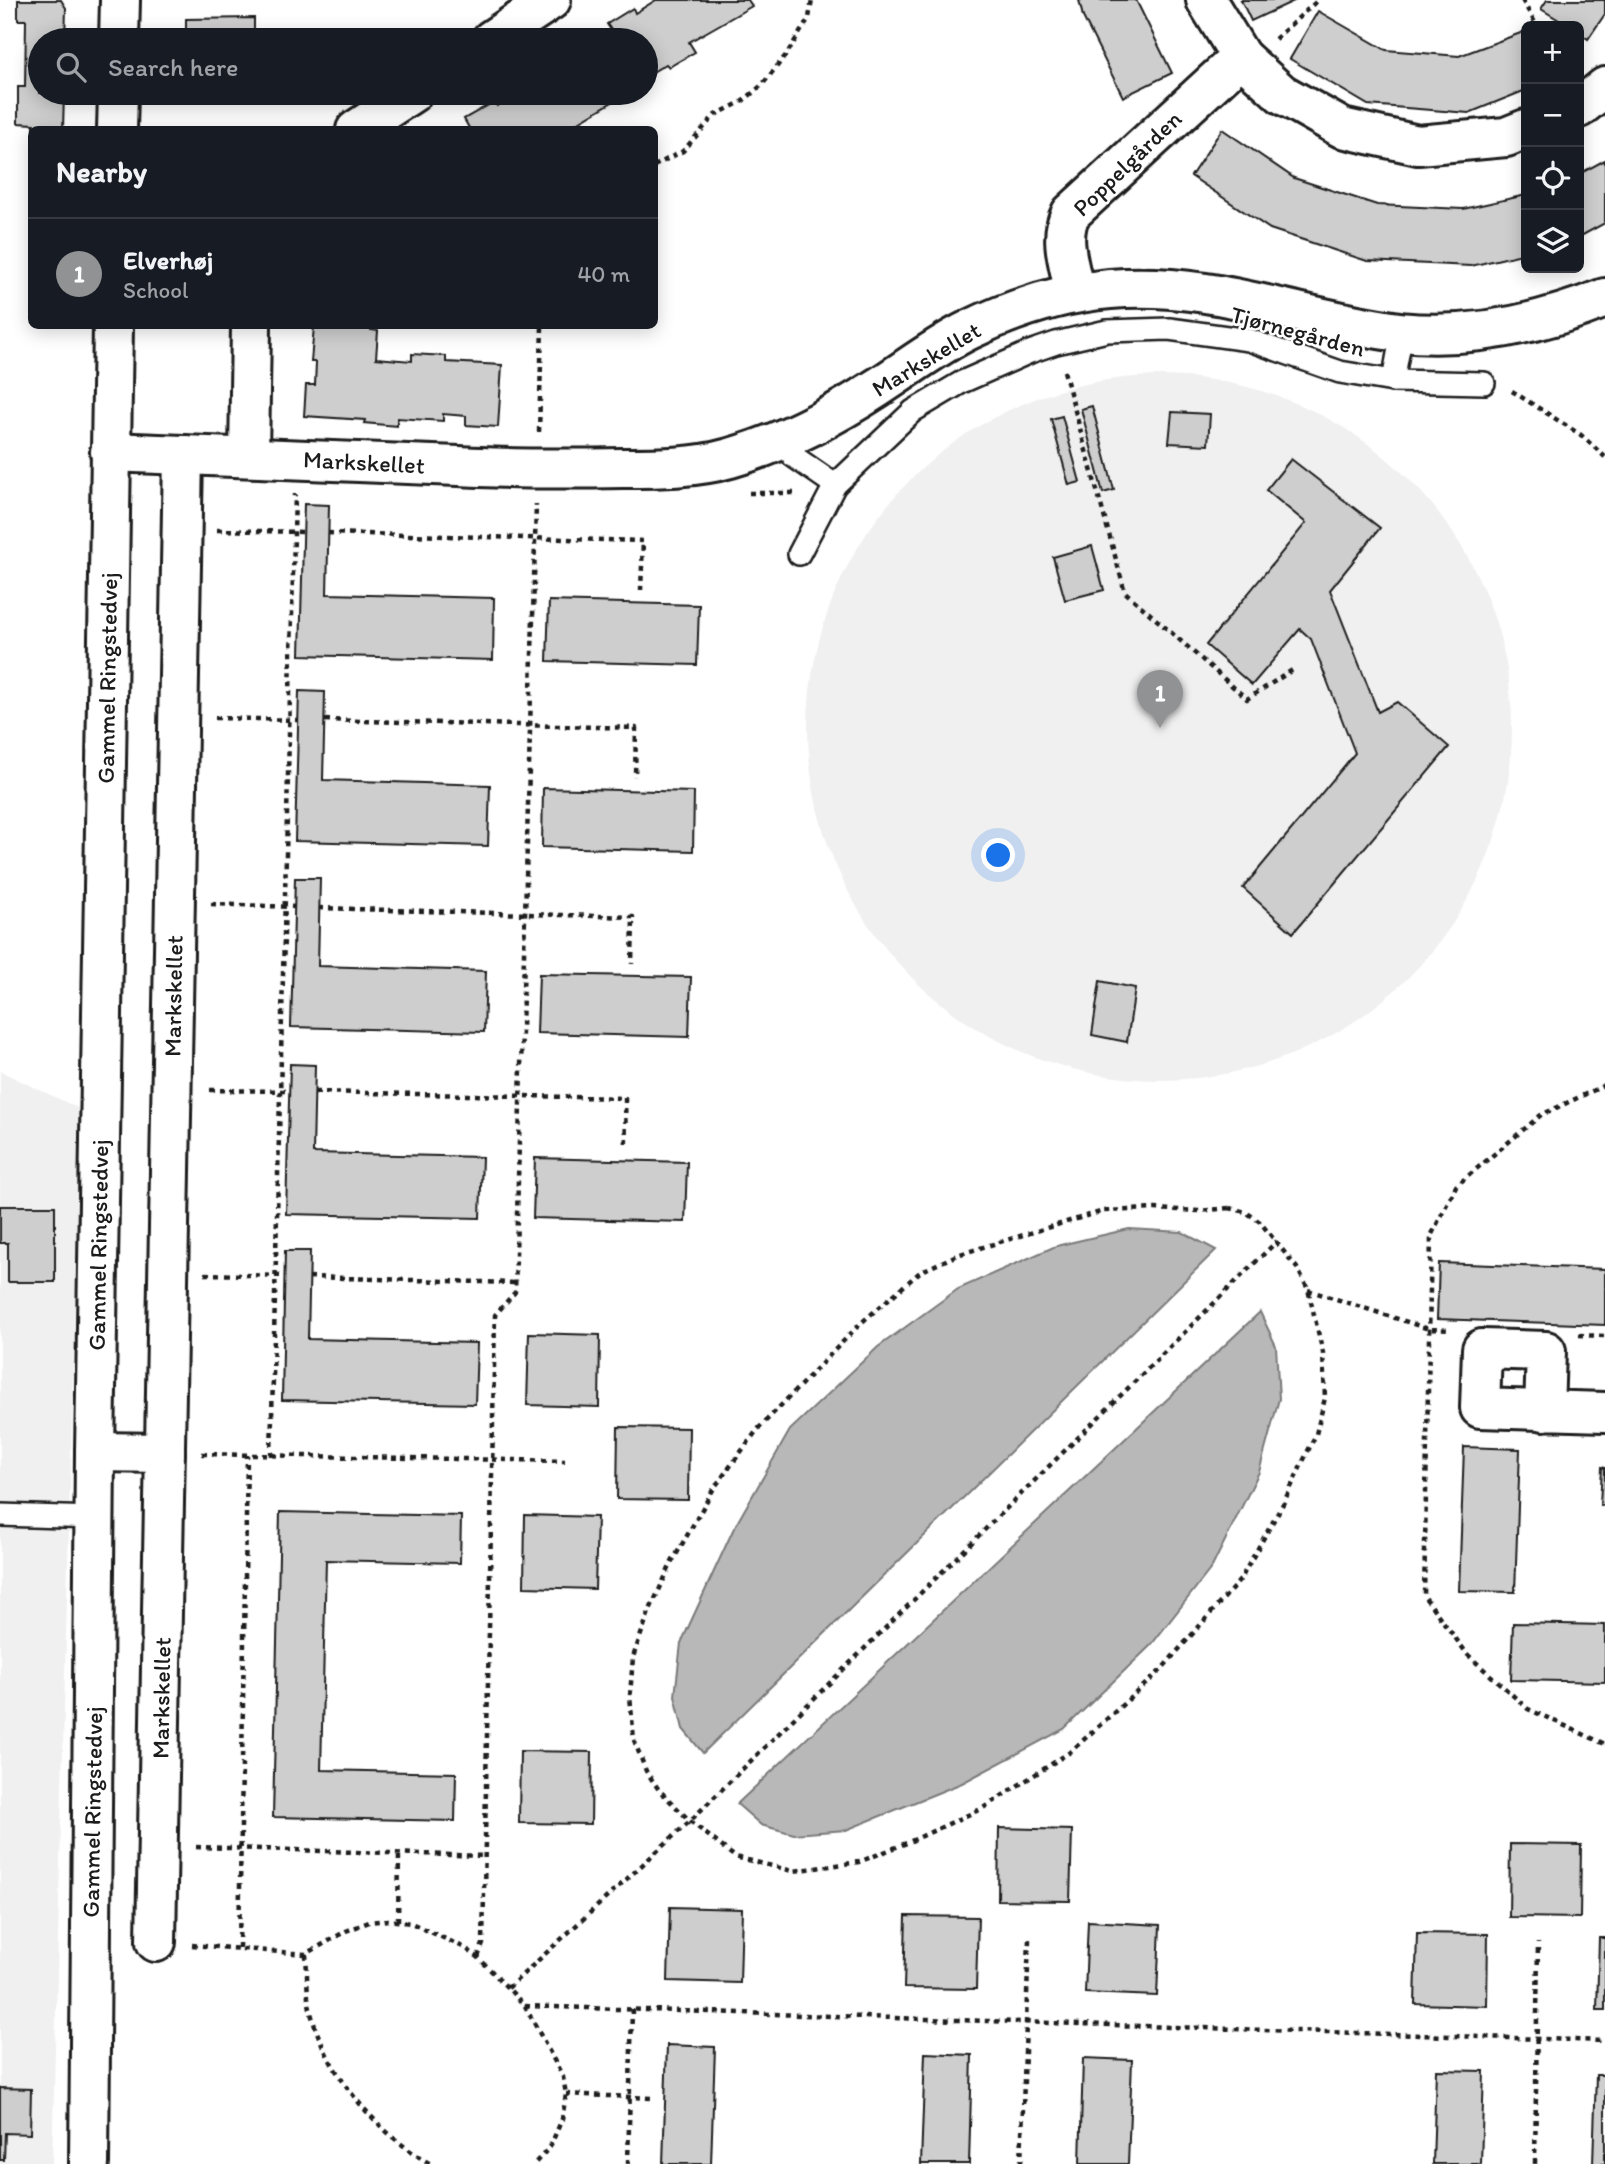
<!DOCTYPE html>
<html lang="en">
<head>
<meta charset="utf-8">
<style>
  :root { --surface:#171b24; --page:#20242c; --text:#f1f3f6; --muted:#9ea1a6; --line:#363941; --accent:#919294 }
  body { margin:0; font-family:Itim,sans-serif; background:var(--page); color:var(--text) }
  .controls { position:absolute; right:21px; top:21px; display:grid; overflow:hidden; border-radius:10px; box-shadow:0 4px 18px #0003 }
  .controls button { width:63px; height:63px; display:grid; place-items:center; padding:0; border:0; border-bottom:2px solid var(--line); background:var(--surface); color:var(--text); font:35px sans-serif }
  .you { position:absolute; left:999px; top:856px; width:24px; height:24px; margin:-18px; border:5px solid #fff; border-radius:50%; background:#1a73e8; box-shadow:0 0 0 10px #1a73e833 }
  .badge { display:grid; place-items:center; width:46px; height:46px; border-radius:50%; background:var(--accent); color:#fff; font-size:23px; font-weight:700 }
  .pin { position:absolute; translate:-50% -58px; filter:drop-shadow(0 2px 4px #0008) }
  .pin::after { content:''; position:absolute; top:37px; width:24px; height:21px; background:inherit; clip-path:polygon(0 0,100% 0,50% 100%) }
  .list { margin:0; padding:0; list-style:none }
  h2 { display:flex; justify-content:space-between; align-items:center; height:91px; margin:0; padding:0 28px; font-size:30px }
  h2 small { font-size:23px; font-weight:400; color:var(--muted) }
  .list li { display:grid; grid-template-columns:46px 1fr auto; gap:21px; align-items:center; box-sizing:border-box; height:112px; padding:0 28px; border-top:2px solid var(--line) }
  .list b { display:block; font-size:26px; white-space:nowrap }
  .list p { margin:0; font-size:23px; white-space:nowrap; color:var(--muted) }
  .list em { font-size:23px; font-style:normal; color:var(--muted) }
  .icon { flex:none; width:38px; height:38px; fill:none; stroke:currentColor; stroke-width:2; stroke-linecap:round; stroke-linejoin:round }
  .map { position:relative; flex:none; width:1605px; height:2164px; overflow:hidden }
  .search { position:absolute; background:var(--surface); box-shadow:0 4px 18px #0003; left:28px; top:28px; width:630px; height:77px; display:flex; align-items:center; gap:18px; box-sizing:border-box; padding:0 24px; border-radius:38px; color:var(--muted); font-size:26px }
  .panel { position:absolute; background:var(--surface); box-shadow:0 4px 18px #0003; left:28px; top:126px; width:630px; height:203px; border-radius:10px }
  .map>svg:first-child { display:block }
</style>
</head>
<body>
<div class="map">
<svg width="1605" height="2164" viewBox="0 0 1605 2164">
  <rect width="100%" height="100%" fill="#fff"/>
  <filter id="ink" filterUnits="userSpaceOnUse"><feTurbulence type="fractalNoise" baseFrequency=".0143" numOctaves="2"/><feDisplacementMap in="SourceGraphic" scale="14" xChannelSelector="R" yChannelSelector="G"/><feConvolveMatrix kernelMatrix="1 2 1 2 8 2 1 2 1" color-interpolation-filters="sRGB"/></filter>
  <g filter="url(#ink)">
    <g fill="#f0f0f0">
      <circle cx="1160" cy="728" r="352"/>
      <path d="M 0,1071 L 80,1109 L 52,2164 L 0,2164 Z"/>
    </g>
    <g fill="#b8b8b8" stroke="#7a7a7a" stroke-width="2">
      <path d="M 1129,1229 L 1182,1232 L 1216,1250 L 703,1753 L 683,1729 L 675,1696 L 681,1643 L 733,1530 L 790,1430 L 878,1347 L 958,1289 L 1056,1246 Z"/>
      <path d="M 1260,1312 L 1276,1346 L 1279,1399 L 1259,1472 L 1212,1567 L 1151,1645 L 1064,1729 L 962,1783 L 846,1830 L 794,1834 L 761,1825 L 737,1804 Z"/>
    </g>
    <g fill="#cecece" stroke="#1c1c1c" stroke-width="2">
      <path d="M 18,0 L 61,0 L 66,8 L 65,40 L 40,40 L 40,93 L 64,93 L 63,130 L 34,130 L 34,124 L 18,123 L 18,87 L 25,87 L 26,20 L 18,20 Z"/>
      <path d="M 656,0 L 748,0 L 752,6 L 689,42 L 695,52 L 669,67 L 666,64 L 646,76 L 646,40 L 599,40 L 613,33 L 607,24 L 633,8 L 635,13 Z"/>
      <path d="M 1079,0 L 1136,0 L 1172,73 L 1123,97 L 1083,17 Z"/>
      <path d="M 1241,0 L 1296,0 L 1251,21 Z"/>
      <path d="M 1547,0 L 1605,0 L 1605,14 L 1588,39 L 1579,33 L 1579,26 L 1569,26 L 1541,9 Z"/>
      <path d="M 1318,11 L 1386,50 L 1459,56 L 1526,31 L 1526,90 L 1469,113 L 1368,105 L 1290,59 Z"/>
      <path d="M 254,18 L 254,40 L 186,40 L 186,19 Z"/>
      <path d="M 520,93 L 622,93 L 624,95 L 565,130 L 466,130 L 469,128 L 464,119 L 494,102 L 497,106 Z"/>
      <path d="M 1222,129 L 1294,178 L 1377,205 L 1463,209 L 1526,195 L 1526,253 L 1471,266 L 1367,261 L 1270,229 L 1191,176 Z"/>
      <path d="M 1605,160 L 1605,223 L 1579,237 L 1579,174 Z"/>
      <path d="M 314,326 L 371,326 L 371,330 L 378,331 L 376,358 L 412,361 L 412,354 L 446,356 L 446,362 L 502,365 L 498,427 L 466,425 L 466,416 L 443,414 L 443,421 L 397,418 L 397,426 L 364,423 L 365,420 L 304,416 L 306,385 L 315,385 L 316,362 L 311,362 Z"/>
      <path d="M 1092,406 L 1114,490 L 1103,493 L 1081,409 Z"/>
      <path d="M 1172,412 L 1210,414 L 1208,445 L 1169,443 Z"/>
      <path d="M 1062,416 L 1080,482 L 1069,485 L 1051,419 Z"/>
      <path d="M 1291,459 L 1380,528 L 1330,590 L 1378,712 L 1397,702 L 1449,747 L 1293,933 L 1243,888 L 1355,753 L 1311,639 L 1300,629 L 1252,685 L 1206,645 L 1306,523 L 1266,490 Z"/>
      <path d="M 304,504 L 329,505 L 327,594 L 494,598 L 493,660 L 300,655 Z"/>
      <path d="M 1092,546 L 1104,590 L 1065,600 L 1053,557 Z"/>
      <path d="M 549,601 L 699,605 L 697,665 L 547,661 Z"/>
      <path d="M 299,691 L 325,692 L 323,780 L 490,785 L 488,846 L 295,841 Z"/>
      <path d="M 543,788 L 694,792 L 693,851 L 542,847 Z"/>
      <path d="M 295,878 L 320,878 L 318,966 L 486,971 L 484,1032 L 291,1027 Z"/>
      <path d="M 539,974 L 691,977 L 689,1037 L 537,1033 Z"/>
      <path d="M 1100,981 L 1135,988 L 1127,1042 L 1092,1035 Z"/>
      <path d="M 290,1064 L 315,1065 L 313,1153 L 482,1157 L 480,1218 L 286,1214 Z"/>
      <path d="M 535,1158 L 687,1162 L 685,1222 L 533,1218 Z"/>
      <path d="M 0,1206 L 55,1206 L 55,1282 L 8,1282 L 8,1243 L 0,1243 Z"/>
      <path d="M 285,1251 L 310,1251 L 308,1339 L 477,1343 L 475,1404 L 282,1400 Z"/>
      <path d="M 1439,1263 L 1605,1269 L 1605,1325 L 1437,1319 Z"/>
      <path d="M 529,1333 L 600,1335 L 599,1407 L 527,1405 Z"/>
      <path d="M 618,1427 L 689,1428 L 688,1500 L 617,1499 Z"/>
      <path d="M 1464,1447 L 1520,1449 L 1515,1592 L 1459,1591 Z"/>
      <path d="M 1602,1467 L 1605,1468 L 1605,1506 L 1600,1505 Z"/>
      <path d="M 280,1512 L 461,1516 L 460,1563 L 326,1560 L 321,1770 L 456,1773 L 455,1821 L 273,1817 Z"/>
      <path d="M 525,1515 L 597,1517 L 595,1589 L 524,1587 Z"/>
      <path d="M 1513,1623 L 1605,1625 L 1605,1682 L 1511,1680 Z"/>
      <path d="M 520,1751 L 592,1752 L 591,1824 L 519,1823 Z"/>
      <path d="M 999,1828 L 1072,1830 L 1070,1901 L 998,1900 Z"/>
      <path d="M 1510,1844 L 1581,1845 L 1580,1918 L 1509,1917 Z"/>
      <path d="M 670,1907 L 742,1909 L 740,1983 L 668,1981 Z"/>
      <path d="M 906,1916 L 978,1917 L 976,1989 L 904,1988 Z"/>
      <path d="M 1088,1921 L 1160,1925 L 1157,1996 L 1085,1993 Z"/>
      <path d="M 1417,1933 L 1488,1934 L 1487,2006 L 1415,2004 Z"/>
      <path d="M 1599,1938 L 1605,1938 L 1605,2010 L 1597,2010 Z"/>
      <path d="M 667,2045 L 715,2047 L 711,2164 L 663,2164 Z"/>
      <path d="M 925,2053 L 972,2055 L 969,2164 L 921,2164 Z"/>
      <path d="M 1083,2058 L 1132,2060 L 1128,2164 L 1080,2164 Z"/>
      <path d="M 1436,2070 L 1484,2071 L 1481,2164 L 1433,2164 Z"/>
      <path d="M 1596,2075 L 1605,2075 L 1605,2164 L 1593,2164 Z"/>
      <path d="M 0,2088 L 31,2089 L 30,2134 L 5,2133 L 4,2160 L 0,2160 Z"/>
    </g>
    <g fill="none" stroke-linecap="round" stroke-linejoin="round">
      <defs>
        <g id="lane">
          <path d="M 1393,381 L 1484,383"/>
          <path d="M 784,440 L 793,456 L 835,485 L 913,411 L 962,382 L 1030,352 L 1056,343 L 1107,331 L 1169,329 L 1249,340 L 1340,372 L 1393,381 L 1402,332"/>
          <path d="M 799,554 L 835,485"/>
          <path d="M 0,1515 L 95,1518"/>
        </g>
        <g id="street">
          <path d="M 491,40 L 551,0"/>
          <path d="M 1241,57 L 1282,94 L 1342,128 L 1418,145 L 1506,137 L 1526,129"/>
          <path d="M 1579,108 L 1605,87"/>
          <path d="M 356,130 L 412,93"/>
          <path d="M 1075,293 C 1070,268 1058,237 1071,213 L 1241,57 L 1206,0"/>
          <path d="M 110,452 C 227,457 343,461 459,466 C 514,469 568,469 622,468 C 658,468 695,468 730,458 C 783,443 831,418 877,388 C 907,369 936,346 969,330 C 1012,309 1062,293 1110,289 C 1213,280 1301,320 1400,332 C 1470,339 1540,324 1605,298"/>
          <path d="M 249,457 L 251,326"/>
          <path d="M 1544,1411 L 1546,1351 L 1482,1349 L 1480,1408 L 1605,1412"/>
          <path d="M 95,1452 L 165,1453"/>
          <path d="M 156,1942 L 183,455"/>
        </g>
        <g id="secondary">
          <path d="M 119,40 L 120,0"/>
          <path d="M 117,130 L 118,93"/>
          <path d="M 89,2164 L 95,1452 L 113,326"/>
        </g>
      </defs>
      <use href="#lane" stroke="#1c1c1c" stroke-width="26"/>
      <use href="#street" stroke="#1c1c1c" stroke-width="44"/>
      <use href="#secondary" stroke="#1c1c1c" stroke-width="44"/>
      <g stroke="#1c1c1c" stroke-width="4.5" stroke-dasharray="5 5" stroke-linecap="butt">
        <path d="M 1522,0 L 1537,26"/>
        <path d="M 1275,39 L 1318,0"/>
        <path d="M 654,166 L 683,151 L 715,115 L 743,101 L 762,85 L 786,55 L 809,18 L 812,0"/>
        <path d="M 1064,371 L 1125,592 L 1247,699 L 1294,669"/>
        <path d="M 1512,391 L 1581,435 L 1605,457"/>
        <path d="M 539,432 L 542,326"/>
        <path d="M 749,493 L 796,493"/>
        <path d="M 217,530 L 303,532"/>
        <path d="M 328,533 L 643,541 L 641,590"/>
        <path d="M 215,718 L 298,720"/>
        <path d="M 325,720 L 636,728 L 635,777"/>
        <path d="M 211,904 L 295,907"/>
        <path d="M 319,908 L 633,917 L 632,964"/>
        <path d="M 1605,1085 L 1541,1115 L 1456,1186 L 1431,1236 L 1424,1596 L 1468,1655 L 1528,1709 L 1605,1744"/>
        <path d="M 210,1090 L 289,1091"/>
        <path d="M 315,1092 L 625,1098 L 626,1148"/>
        <path d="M 1229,1208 L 1246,1212 L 1260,1222 L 1297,1268 L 1308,1289 L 1323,1353 L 1325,1398 L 1316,1434 L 1284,1502 L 1240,1580 L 1160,1671 L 1070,1752 L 983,1808 L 909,1842 L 859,1862 L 793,1871 L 735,1857 L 690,1821 L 659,1790 L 646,1771 L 634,1740 L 630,1696 L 633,1657 L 649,1612 L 672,1562 L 714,1488 L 758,1429 L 861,1323 L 920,1272 L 957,1255 L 1103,1211 L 1155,1209 L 1200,1211 Z"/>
        <path d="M 205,1274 L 285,1276"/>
        <path d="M 309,1277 L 515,1283"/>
        <path d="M 1308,1290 L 1429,1329 L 1451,1330"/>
        <path d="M 1579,1335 L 1605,1336"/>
        <path d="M 202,1454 L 565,1461"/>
        <path d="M 271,1456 L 295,494"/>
        <path d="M 196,1847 L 485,1856"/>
        <path d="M 398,1921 L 399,1853"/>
        <path d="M 192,1945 L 306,1954 L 346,1931 L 369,1922 L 388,1920 L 411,1923 L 465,1948 L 478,1957 L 525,2006 L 563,2077 L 566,2094 L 562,2119 L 550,2147 L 534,2164"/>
        <path d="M 239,1948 L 247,1455"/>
        <path d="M 306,1954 C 307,1968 307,1983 308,1997 C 317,2063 375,2133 431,2164"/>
        <path d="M 478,1957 L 483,1944 L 495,1315 L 515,1292 L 536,504"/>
        <path d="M 508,1988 L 690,1821 L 1277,1241"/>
        <path d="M 525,2006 L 1605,2041"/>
        <path d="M 566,2094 L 651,2098"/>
        <path d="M 628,2164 L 632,2009"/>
        <path d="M 1021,2164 L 1029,1939"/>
        <path d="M 1535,2164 L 1538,1943"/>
      </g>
      <use href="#lane" stroke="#fff" stroke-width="21"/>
      <use href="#street" stroke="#fff" stroke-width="38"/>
      <use href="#secondary" stroke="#fff" stroke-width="38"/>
    </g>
  </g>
  <g text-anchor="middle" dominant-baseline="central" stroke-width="5" stroke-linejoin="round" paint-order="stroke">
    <g font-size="24" fill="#1c1c1c" stroke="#fff">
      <text transform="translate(1127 163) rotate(-44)">Poppelgården</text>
      <text transform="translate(1298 331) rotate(15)">Tjørnegården</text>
      <text transform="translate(926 359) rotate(-31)">Markskellet</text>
      <text transform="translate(364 462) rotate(3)">Markskellet</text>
      <text transform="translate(107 678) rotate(-89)">Gammel Ringstedvej</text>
      <text transform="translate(173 996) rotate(-89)">Markskellet</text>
      <text transform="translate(98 1245) rotate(-89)">Gammel Ringstedvej</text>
      <text transform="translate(161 1698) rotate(-89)">Markskellet</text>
      <text transform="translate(92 1812) rotate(-89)">Gammel Ringstedvej</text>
    </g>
  </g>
</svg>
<div class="controls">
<button>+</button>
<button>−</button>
<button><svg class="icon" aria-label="locate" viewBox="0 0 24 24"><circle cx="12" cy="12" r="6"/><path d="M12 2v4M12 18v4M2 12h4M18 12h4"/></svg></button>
<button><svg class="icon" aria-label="layers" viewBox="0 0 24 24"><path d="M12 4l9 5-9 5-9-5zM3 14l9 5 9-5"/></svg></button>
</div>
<div class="you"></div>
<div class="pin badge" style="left:1160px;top:728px">1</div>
<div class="search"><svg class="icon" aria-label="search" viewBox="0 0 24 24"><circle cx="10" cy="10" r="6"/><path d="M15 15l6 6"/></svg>Search here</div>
<section class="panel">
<h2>Nearby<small></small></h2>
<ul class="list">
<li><span class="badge">1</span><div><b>Elverhøj</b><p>School</p></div><em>40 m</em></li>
</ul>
</section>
</div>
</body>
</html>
